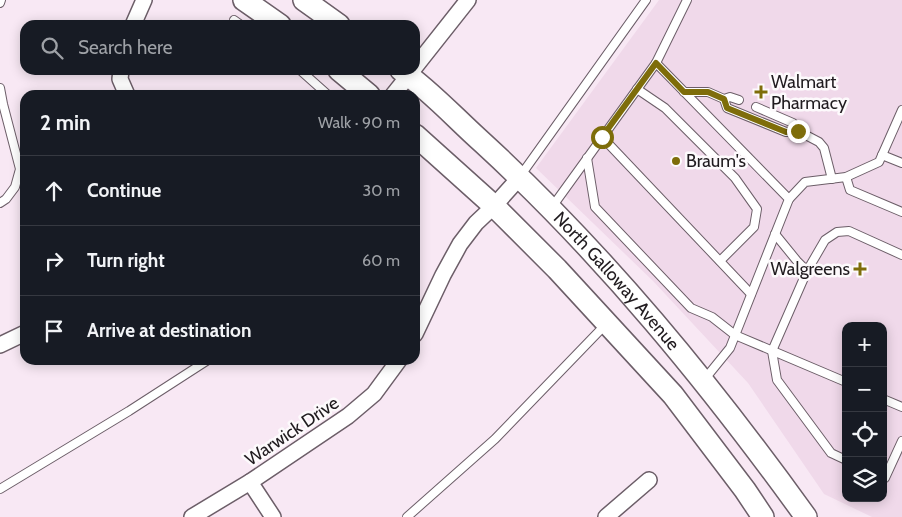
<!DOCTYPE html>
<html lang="en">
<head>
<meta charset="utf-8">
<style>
  :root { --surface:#171b24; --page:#242831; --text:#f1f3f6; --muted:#9ea1a6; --line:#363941 }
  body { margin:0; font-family:Cabin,sans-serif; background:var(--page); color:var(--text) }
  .controls { position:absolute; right:15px; bottom:15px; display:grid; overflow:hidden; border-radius:10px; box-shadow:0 2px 12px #0003 }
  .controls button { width:45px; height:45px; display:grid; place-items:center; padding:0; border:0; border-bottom:1px solid var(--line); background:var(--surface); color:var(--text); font:25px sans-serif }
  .stop { position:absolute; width:15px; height:15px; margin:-11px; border:4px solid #7e6d0a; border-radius:50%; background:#fff }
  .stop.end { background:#7e6d0a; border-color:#fff; box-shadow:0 1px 5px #0008 }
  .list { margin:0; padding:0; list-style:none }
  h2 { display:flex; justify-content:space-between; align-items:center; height:65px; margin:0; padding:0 20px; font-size:21px }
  h2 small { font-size:16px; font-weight:400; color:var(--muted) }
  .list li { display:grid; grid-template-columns:32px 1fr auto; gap:15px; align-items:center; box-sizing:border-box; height:70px; padding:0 20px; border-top:1px solid var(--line) }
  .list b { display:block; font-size:19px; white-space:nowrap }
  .list em { font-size:16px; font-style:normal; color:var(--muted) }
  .icon { flex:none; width:28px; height:28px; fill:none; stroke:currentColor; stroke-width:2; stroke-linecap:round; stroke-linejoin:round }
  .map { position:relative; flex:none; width:902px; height:517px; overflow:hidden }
  .search { position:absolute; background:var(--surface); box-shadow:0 2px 12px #0003; left:20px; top:20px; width:400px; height:55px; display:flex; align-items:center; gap:12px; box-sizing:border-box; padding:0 18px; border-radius:15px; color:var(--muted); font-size:19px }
  .panel { position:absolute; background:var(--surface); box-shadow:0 2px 12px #0003; left:20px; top:90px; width:400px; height:275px; border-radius:15px }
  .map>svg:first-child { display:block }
</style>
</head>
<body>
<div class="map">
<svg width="902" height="517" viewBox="0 0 902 517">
  <rect width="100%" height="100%" fill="#f8e8f4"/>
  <path fill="#f0d9ea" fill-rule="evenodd" d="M 659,0 L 902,0 L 902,517 L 872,517 L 824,494 L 748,383 L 653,281 L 536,168 ZM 846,326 L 883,326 L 883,498 L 846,498 Z"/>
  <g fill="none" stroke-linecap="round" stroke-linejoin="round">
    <defs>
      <g id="service">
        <path d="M 0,3 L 1,0"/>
        <path d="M 234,20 L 241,25"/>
        <path d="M 656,63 L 687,0"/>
        <path d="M 300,70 L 328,95"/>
        <path d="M 0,88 L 3,104 L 20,169 L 15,187 L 6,199 L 0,203"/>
        <path d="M 637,89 L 665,108 L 735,178 L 757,209 L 754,227 L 720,261"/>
        <path d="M 684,92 L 708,92 L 724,99 L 730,97 L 739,100"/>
        <path d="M 724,99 L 727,108 L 786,132 L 798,131"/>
        <path d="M 756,107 L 793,123 L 798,131 L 819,142 L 824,148 L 832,179"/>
        <path d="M 602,137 L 751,294"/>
        <path d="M 882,155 L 902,163"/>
        <path d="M 587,158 L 595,207 L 691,308 L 712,317 L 735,335 L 846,382"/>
        <path d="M 521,175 L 646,0"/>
        <path d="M 846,177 L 850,190 L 902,212"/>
        <path d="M 789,199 L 805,182 L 846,177 L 879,162 L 902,110"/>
        <path d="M 552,207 L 656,63 L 789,199 L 730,348 L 704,380"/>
        <path d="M 775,234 L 797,261 L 807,271"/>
        <path d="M 883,399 L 902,407"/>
        <path d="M 846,460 L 831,453 L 777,380 L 772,351 L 807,271 L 825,240 L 837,232 L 849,231 L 902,255"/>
        <path d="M 883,478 L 885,478 L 902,441"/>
        <path d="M 0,489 L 129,411 L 208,360"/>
        <path d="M 407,517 L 495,439 L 607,323"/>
      </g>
      <g id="minor">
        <path d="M 133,25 L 144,0"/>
        <path d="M 415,67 L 468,0"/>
        <path d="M 121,70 L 120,79 L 127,95"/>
        <path d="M 393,95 L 413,70"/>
        <path d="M 415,334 L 443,275 L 460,244 L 476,223 L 494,206 L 520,177"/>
        <path d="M 0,345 L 25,333"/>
        <path d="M 250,482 L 273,517"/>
        <path d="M 192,517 L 250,482 L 348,416 L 374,394 L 399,360"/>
        <path d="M 606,517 L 649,480"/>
      </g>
      <g id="secondary">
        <path d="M 244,0 L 280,25"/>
        <path d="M 304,0 L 339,25"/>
        <path d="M 339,70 L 369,95"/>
        <path id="s1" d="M 401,70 C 431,91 456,119 483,143 C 605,255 710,384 806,517"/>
        <path d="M 415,135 L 494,206 L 557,269 L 673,395 L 745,490 L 763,517"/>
      </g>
    </defs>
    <use href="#service" stroke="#6c5e68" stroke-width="10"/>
    <use href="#minor" stroke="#6c5e68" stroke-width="18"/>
    <use href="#secondary" stroke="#6c5e68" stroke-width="24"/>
    <use href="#service" stroke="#fff" stroke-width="8"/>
    <use href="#minor" stroke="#fff" stroke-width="15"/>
    <use href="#secondary" stroke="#fff" stroke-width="21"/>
  </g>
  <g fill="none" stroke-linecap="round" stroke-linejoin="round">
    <path stroke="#7e6d0a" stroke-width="6" d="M 602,137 L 656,63 L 684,92 L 708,92 L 724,99 L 727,108 L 786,132 L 798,131"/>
  </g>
  <g fill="#7e6d0a" stroke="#fdfafc" stroke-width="2">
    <path d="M758.5 84.5h5v5h5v5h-5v5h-5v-5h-5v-5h5z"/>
    <circle cx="676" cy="161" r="5"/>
    <path d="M857.5 261.5h5v5h5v5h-5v5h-5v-5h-5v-5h5z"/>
  </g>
  <g text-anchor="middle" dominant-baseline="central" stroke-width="5" stroke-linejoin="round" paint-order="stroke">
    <g font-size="18" fill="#201b1f" stroke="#fdfafc" text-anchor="start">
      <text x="771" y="82">Walmart<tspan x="771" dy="21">Pharmacy</tspan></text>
      <text x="686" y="161">Braum's</text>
      <text x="850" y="269" text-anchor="end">Walgreens</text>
    </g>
    <g font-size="18" fill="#201b1f" stroke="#fdfafc">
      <text stroke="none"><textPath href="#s1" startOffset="302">North Galloway Avenue</textPath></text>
      <text transform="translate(292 431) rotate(-34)">Warwick Drive</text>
    </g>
  </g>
</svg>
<div class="controls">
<button>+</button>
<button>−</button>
<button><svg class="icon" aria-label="locate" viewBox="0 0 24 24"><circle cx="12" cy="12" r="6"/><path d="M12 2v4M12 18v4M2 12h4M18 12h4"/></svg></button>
<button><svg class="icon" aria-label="layers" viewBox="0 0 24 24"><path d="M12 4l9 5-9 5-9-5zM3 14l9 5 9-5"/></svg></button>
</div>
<div class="stop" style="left:602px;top:137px"></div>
<div class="stop end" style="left:798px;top:131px"></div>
<div class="search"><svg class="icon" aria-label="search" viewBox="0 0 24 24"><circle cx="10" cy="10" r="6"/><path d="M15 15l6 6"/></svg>Search here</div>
<section class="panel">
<h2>2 min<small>Walk · 90 m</small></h2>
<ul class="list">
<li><svg class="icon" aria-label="ahead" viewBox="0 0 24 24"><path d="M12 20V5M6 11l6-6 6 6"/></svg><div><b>Continue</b></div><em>30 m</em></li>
<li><svg class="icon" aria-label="right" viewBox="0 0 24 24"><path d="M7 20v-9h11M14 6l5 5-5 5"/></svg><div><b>Turn right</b></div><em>60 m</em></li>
<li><svg class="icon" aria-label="arrive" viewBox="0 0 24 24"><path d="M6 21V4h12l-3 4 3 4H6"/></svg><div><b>Arrive at destination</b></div></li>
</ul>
</section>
</div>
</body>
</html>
